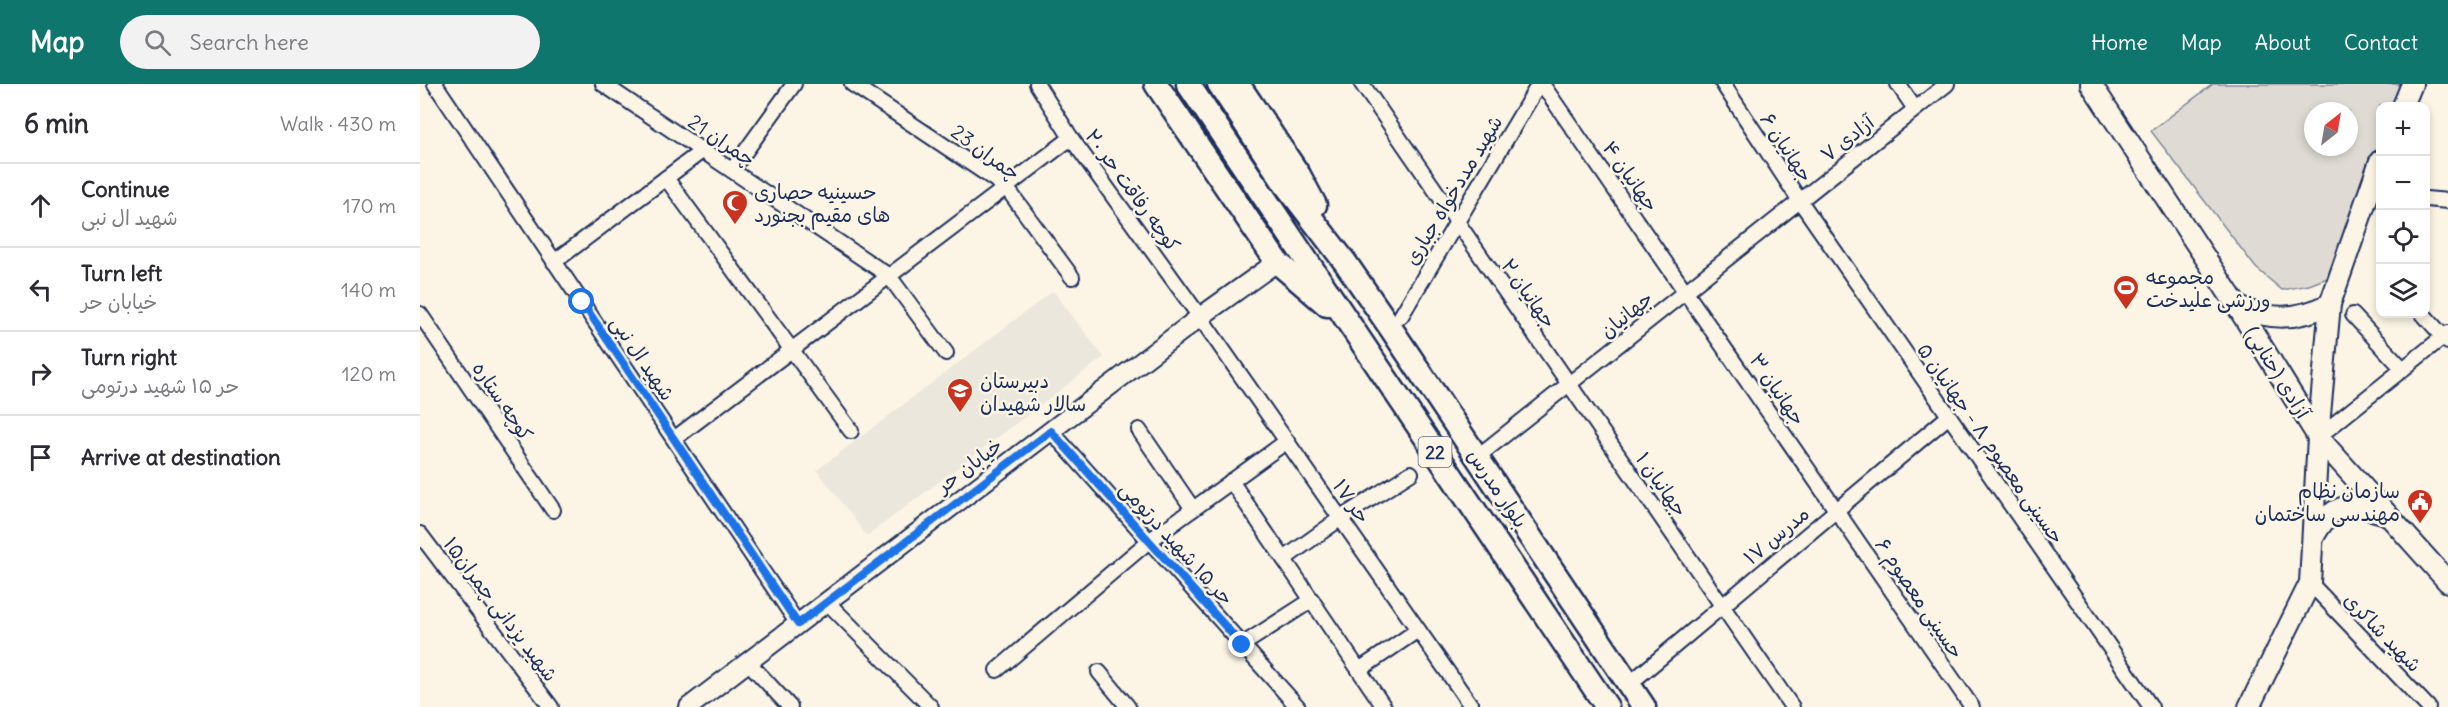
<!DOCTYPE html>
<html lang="en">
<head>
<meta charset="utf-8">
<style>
  :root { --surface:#fff; --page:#f2f2f3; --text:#2b2b33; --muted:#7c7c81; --line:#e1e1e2; --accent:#0f766e }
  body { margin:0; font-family:Delius,"Playpen Sans Arabic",sans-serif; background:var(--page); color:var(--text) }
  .controls { position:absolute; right:18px; top:18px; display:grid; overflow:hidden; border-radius:12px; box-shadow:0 3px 9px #0003 }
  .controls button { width:54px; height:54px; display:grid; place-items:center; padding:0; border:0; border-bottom:2px solid var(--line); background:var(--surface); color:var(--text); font:30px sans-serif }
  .compass { position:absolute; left:1884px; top:18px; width:54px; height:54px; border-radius:50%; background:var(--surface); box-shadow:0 3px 9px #0003; rotate:31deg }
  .stop { position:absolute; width:18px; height:18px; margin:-14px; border:4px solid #1a73e8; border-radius:50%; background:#fff }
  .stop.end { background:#1a73e8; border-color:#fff; box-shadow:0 2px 6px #0008 }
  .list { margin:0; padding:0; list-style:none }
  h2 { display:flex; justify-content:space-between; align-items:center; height:78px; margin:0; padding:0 24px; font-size:26px }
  h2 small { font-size:20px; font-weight:400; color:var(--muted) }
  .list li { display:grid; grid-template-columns:39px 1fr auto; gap:18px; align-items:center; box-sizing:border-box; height:84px; padding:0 24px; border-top:2px solid var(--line) }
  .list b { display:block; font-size:22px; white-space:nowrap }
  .list p { margin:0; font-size:20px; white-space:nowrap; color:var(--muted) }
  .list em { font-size:20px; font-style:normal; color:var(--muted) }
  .icon { flex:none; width:33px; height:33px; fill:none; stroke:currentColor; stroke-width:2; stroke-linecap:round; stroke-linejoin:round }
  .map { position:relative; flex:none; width:2028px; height:623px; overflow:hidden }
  header { display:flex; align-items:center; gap:36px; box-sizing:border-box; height:84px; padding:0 30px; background:var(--accent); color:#fff }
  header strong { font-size:28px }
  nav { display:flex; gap:33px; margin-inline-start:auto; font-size:21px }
  .search { width:420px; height:54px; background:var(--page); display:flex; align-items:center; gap:15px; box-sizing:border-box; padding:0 21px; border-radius:33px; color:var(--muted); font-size:22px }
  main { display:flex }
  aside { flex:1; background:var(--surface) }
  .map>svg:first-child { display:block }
</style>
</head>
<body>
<header>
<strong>Map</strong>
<div class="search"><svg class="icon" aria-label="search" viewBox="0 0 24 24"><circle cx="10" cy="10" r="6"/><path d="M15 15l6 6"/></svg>Search here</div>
<nav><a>Home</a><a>Map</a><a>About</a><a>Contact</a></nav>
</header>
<main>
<aside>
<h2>6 min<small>Walk · 430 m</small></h2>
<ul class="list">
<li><svg class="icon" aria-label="ahead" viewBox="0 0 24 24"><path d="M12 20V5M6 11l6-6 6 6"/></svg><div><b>Continue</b><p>شهید ال نبی</p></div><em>170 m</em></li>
<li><svg class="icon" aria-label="left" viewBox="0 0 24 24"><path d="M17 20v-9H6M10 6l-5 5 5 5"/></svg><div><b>Turn left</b><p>خیابان حر</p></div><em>140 m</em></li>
<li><svg class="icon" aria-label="right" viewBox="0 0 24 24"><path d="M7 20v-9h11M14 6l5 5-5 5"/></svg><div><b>Turn right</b><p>حر ۱۵ شهید درتومی</p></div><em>120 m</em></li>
<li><svg class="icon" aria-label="arrive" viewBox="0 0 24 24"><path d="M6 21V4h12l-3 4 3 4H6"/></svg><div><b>Arrive at destination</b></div></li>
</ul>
</aside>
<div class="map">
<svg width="2028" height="623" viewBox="0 0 2028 623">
  <rect width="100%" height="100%" fill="#fcf5e5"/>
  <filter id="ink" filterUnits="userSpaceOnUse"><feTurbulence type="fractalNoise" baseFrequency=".0167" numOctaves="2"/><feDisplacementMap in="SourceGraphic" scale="12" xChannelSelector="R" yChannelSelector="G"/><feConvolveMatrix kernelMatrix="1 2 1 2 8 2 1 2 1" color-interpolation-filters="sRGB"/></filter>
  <g filter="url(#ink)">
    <path fill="#ece7dc" d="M 633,207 L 684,273 L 447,452 L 397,386 Z"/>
    <path fill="#dfdbd4" stroke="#7d8599" stroke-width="1.5" fill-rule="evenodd" d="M 1793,0 L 1981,0 L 1974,22 L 1960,22 L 1960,63 L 1918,190 L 1889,201 L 1862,206 L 1836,184 L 1731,47 ZM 1893,27 L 1929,27 L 1929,63 L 1893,63 Z"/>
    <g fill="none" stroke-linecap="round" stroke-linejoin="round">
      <defs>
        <g id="minor">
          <path d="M 15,0 L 378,540"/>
          <path d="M 183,0 L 469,192 L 526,269"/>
          <path d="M 432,0 L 586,103 L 652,193"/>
          <path d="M 617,0 L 651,54 L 780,233 L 1052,623"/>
          <path d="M 942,0 L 1372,623"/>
          <path d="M 1122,0 L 1552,623"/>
          <path d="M 1303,0 L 1380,117 L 1731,623"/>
          <path d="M 1478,0 L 1495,25"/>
          <path d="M 312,86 L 374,0"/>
          <path d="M 246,94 L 431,347"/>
          <path d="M 2006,115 L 2028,117"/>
          <path d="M 134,178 L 282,67"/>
          <path d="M 0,230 L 133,426"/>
          <path d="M 2003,230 L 2028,258"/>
          <path d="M 1933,231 L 1983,285"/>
          <path d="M 981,232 L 1119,0"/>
          <path d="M 719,346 L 773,425"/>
          <path d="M 631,347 L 878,623"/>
          <path d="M 1898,353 L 2028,249"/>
          <path d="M 254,355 L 651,54"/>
          <path d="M 1057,373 L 1527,0"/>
          <path d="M 811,397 L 964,623"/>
          <path d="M 0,450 L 131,623"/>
          <path d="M 864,475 L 921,434 L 991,389"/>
          <path d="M 1890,499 L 2008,623"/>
          <path d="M 407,518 L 511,623"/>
          <path d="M 822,561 L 892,516"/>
          <path d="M 328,578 L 370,623"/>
          <path d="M 577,586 L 729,457 L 867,357"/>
          <path d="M 939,586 L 998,546"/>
          <path d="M 679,588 L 708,623"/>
          <path d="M 1208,601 L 1529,332"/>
        </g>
        <path id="tertiary" d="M 269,623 L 780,233 L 857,178"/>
        <g id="secondary">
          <path d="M 1671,0 L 1817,222 L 1898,353 L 2028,498"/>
          <path d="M 1983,22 L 1992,0"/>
          <path d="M 1817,222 C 1849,237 1878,236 1910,220"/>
          <path d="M 1893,454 C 1914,416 1927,419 1966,430"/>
          <path d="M 1829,623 L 1890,499 L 1898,353 L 1910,220 L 1960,77"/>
        </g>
        <g id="primary">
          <path d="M 736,0 L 857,178 L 907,221"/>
          <path d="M 768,0 L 1187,623"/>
          <path d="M 799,0 L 865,100 L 925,178 L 972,246 L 1224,623"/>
          <path d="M 818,0 L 879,91 L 895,121"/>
        </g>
      </defs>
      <use href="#minor" stroke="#1b2f5e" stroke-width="18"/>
      <use href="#tertiary" stroke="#1b2f5e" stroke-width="22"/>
      <use href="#secondary" stroke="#1b2f5e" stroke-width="24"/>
      <use href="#primary" stroke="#1b2f5e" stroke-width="27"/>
      <use href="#minor" stroke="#fcf5e5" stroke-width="14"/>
      <use href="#tertiary" stroke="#fcf5e5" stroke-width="18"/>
      <use href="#secondary" stroke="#fcf5e5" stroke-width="20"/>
      <use href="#primary" stroke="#fcf5e5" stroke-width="22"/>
    </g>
  </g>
  <g fill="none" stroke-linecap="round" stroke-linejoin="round" filter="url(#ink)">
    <path stroke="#1a73e8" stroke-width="8" d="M 162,218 L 378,540 L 631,347 L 822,561"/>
  </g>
  <defs>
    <symbol id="mosque-pin" viewBox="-11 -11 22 30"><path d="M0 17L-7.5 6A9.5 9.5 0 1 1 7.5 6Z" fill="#c8321e" stroke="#fcf5e5"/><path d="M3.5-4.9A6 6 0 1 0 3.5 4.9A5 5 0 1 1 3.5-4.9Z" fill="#fff"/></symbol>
    <symbol id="stadium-pin" viewBox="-11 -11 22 30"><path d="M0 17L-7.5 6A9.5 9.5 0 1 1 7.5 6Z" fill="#c8321e" stroke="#fcf5e5"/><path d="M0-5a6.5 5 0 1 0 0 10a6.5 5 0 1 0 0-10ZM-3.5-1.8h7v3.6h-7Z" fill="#fff"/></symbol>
    <symbol id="school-pin" viewBox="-11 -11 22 30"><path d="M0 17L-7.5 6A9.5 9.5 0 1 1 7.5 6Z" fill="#c8321e" stroke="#fcf5e5"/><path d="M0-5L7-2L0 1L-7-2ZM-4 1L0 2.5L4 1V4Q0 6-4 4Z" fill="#fff"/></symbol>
    <symbol id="civic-pin" viewBox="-11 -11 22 30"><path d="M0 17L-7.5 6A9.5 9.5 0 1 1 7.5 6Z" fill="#c8321e" stroke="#fcf5e5"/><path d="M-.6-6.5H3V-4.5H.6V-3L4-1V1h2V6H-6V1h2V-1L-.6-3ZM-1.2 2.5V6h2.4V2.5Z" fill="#fff"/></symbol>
  </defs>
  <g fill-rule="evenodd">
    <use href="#mosque-pin" x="300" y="104" width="30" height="40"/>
    <use href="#stadium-pin" x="1691" y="189" width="30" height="40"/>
    <use href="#school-pin" x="525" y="292" width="30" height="40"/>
    <use href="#civic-pin" x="1985" y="403" width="30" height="40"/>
  </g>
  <g text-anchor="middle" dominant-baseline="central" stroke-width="5" stroke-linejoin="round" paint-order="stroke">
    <rect fill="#fcf5e5" stroke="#5e6a86" stroke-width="1.5" x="998.5" y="353" width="33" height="30" rx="4.5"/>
    <g font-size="18" font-weight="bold" fill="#1b2f5e">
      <text x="1015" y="368">22</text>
    </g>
    <g font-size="20" fill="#1b2f5e" stroke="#fcf5e5">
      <text transform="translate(1427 54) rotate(-38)">آزادی ۷</text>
      <text transform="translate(302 56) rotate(34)">چمران 21</text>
      <text transform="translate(1367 63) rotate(57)">جهانیان ۶</text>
      <text transform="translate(566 68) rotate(36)">چمران 23</text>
      <text transform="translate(1211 92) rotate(55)">جهانیان ۴</text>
      <text transform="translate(713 106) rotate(54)">کوچه رفاقت حر ۲۰</text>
      <text transform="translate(1033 106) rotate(-59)">شهید مددخواه جباری</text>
      <text transform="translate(1109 209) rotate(55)">جهانیان ۲</text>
      <text transform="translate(1206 230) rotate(-39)">جهانیان</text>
      <text transform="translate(223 274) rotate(56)">شهید ال نبی</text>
      <text transform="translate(1858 288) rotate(58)">آزادی (حنایی)</text>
      <text transform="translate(1358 305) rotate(56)">جهانیان ۳</text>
      <text transform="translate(83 317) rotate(56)">کوچه ستاره</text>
      <text transform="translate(1571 359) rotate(55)">حسینی معصوم ۸ - جهانیان ۵</text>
      <text transform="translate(549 381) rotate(-37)">خیابان حر</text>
      <text transform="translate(1242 400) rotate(55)">جهانیان ۱</text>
      <text transform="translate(1078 404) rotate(56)">بلوار مدرس</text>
      <text transform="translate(932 417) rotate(55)">حر ۱۷</text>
      <text transform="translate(1356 451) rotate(-40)">مدرس ۱۷</text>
      <text transform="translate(757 459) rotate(48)">حر ۱۵ شهید درتومی</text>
      <text transform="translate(1500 514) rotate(56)">حسینی معصوم ۶</text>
      <text transform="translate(81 525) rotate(53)">شهید یزدانی چمران۱۵</text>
      <text transform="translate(1963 548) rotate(46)">شهید شاکری</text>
    </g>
    <g font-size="20" fill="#1b2f5e" stroke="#fcf5e5" text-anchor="start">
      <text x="334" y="107">حسینیه حصاری<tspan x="334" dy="23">های مقیم بجنورد</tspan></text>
      <text x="1726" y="192">مجموعه<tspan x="1726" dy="23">ورزشی علیدخت</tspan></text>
      <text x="560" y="296">دبیرستان<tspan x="560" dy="23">سالار شهیدان</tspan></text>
      <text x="1980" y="406" text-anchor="end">سازمان نظام<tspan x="1980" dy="23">مهندسی ساختمان</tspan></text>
    </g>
  </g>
</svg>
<div class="controls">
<button>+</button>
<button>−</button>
<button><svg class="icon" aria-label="locate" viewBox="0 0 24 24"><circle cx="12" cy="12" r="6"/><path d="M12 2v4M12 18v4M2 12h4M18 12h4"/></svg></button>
<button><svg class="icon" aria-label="layers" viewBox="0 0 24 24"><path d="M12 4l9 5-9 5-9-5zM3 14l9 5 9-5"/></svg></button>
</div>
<svg class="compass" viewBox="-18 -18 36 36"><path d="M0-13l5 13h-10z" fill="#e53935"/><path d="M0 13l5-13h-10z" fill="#7c7c81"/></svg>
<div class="stop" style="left:162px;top:218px"></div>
<div class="stop end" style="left:822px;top:561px"></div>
</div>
</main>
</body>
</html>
